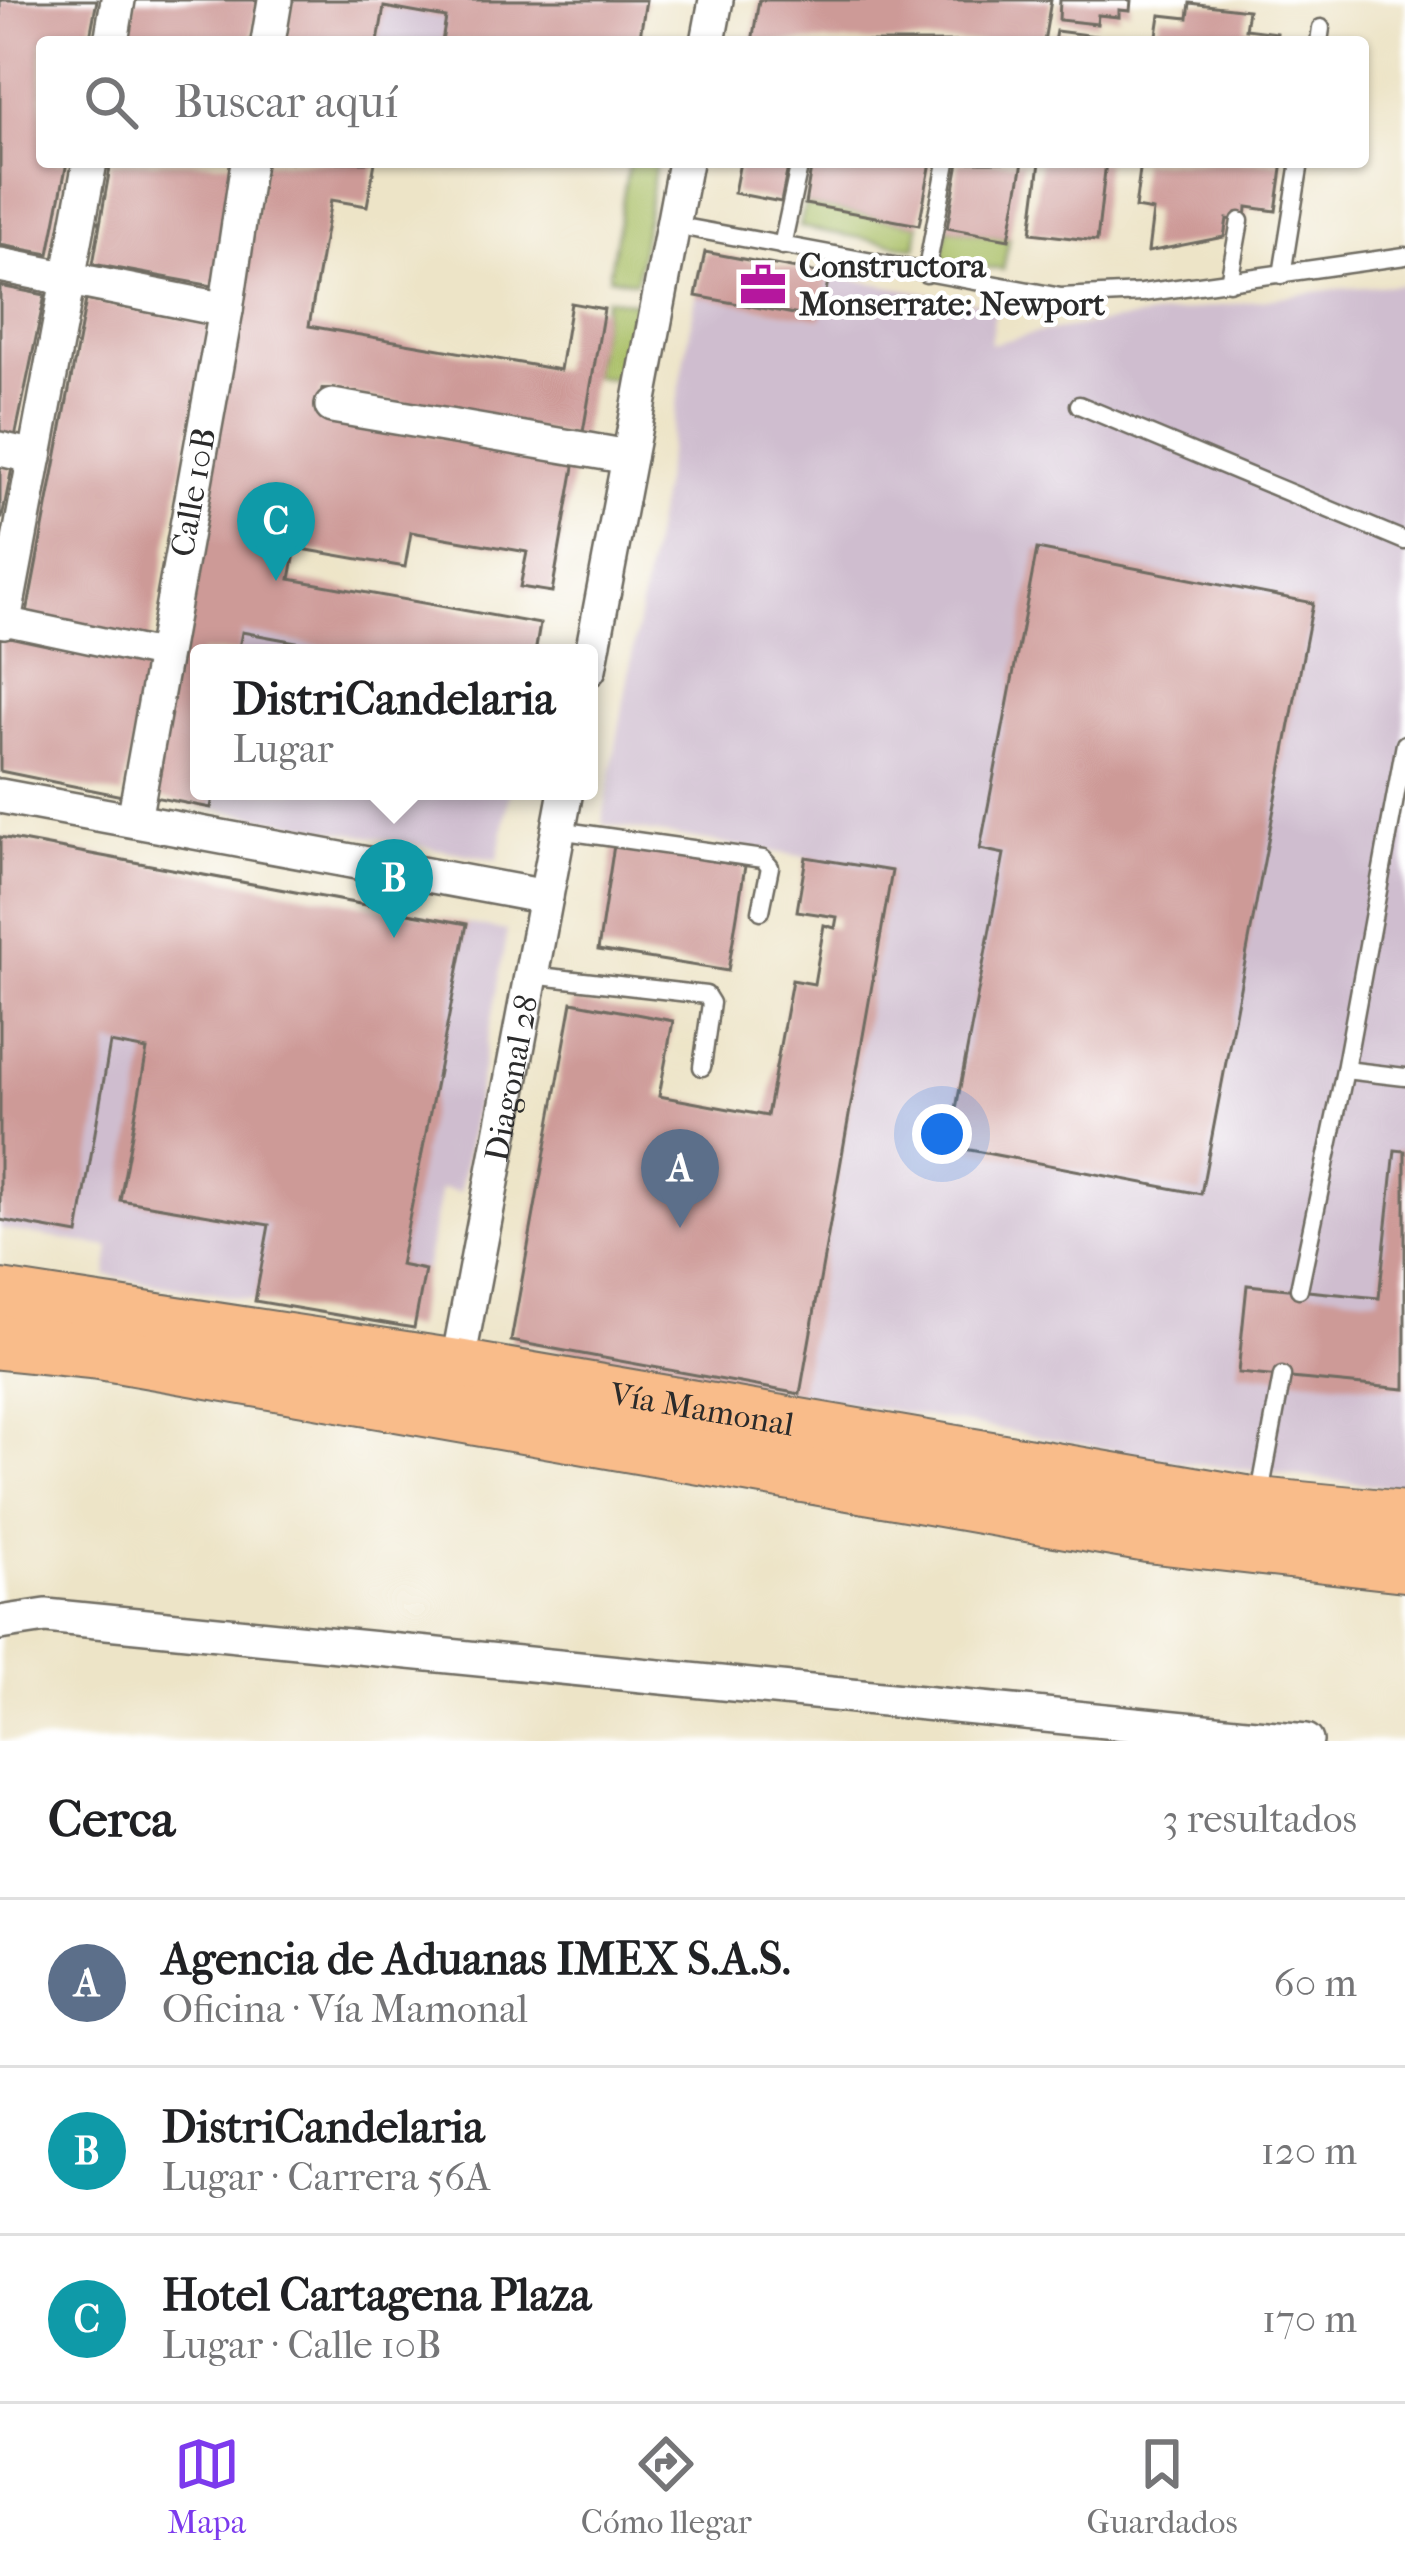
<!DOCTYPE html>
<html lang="es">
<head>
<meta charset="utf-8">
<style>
  :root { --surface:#fff; --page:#f2f2f2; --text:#202124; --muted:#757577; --line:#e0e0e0; --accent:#7c3aed }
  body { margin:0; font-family:"IM FELL French Canon",serif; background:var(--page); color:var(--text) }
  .you { position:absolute; left:942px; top:1134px; width:42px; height:42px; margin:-30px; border:9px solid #fff; border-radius:50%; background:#1a73e8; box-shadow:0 0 0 18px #1a73e833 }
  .badge { display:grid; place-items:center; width:78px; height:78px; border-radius:50%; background:var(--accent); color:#fff; font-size:39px; font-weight:700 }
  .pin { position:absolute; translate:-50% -99px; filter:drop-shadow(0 3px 6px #0008) }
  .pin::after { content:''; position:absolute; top:63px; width:42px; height:36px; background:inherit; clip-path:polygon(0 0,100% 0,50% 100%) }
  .popup { position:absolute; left:190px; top:644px; width:408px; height:156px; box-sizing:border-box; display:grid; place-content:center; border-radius:12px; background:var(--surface); filter:drop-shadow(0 3px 9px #0005); font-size:39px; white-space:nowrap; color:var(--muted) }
  .popup b { font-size:45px; color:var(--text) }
  .popup::after { content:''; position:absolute; left:50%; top:100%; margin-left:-24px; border:24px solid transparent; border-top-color:var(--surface) }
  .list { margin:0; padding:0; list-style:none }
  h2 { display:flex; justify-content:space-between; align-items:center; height:156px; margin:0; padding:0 48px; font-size:51px }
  h2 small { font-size:39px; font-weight:400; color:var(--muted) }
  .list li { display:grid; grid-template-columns:78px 1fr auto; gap:36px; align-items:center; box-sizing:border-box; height:168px; padding:0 48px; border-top:3px solid var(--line) }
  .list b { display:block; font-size:45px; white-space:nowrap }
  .list p { margin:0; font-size:39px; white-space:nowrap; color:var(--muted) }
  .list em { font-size:39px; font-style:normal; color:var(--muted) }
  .icon { flex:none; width:66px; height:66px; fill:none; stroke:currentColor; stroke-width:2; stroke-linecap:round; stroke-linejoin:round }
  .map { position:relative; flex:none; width:1405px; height:1741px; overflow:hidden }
  .search { position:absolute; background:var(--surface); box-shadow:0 3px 9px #0004; left:36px; right:36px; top:36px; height:132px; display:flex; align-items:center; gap:30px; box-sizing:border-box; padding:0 42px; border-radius:12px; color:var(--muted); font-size:45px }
  .sheet { height:660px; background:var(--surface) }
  nav { display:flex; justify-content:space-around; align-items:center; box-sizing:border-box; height:168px; border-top:3px solid var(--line); background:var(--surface); font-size:33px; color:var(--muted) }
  nav a { display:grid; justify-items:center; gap:6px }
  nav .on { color:var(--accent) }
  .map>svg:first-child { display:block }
</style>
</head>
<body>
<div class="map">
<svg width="1405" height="1741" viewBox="0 0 1405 1741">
  <rect width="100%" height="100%" fill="#fff"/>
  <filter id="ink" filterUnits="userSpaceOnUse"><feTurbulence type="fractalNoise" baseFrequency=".00833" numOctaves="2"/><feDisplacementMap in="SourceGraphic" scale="24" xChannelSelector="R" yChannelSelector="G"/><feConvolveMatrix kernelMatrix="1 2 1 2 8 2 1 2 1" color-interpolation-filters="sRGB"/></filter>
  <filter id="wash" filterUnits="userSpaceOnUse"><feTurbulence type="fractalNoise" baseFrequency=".004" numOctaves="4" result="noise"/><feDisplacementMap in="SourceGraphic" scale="48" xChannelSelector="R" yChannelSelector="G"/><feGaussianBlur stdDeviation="2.7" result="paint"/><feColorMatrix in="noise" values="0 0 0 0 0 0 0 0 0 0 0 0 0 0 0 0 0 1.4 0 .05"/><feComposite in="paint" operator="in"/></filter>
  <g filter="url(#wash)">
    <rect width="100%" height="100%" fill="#ede4c7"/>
    <g fill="#cfbdcf">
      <path d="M 364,4 L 581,42 L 358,42 Z"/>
      <path d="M 829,275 L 996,306 L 990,344 L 1041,332 L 1335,289 L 1405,284 L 1405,1489 L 1182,1462 L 800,1394 L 892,871 L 602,824 L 696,296 L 820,319 Z"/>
      <path d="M 242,632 L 356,653 L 238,653 Z"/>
      <path d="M 214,791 L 510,791 L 498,860 L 211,808 Z"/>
      <path d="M 0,837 L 507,931 L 460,1192 L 441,1189 L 414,1328 L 106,1275 L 110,1247 L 0,1229 Z"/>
    </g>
    <g fill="#a7bd62" stroke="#697446" stroke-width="3">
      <path d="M 629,162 L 656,162 L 636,282 L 609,277 Z"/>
      <path d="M 805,204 L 919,225 L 916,248 L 800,227 Z"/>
      <path d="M 947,228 L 1009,239 L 1003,270 L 942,259 Z"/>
      <path d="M 606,298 L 636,303 L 624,381 L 592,376 Z"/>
    </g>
    <g id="blocks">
      <g fill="#cd9a97">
        <path d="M 0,0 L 97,0 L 89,42 L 42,42 L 42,162 L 67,162 L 49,254 L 0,245 Z"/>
        <path d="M 134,0 L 258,0 L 251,42 L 127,42 Z"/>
        <path d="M 292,0 L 646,0 L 639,42 L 442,42 L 446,18 L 384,7 L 378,42 L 285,42 Z"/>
        <path d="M 759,0 L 1051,0 L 1044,42 L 752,42 Z"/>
        <path d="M 1060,0 L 1131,0 L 1130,11 L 1119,10 L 1119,17 L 1098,15 L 1097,24 L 1059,20 Z"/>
        <path d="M 1190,3 L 1248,10 L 1245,29 L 1277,33 L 1276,42 L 1156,42 L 1160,15 L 1188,18 Z"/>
        <path d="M 1056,31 L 1120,39 L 1120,42 L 1054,42 Z"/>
        <path d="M 111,162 L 241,162 L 218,287 L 93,264 Z"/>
        <path d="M 264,162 L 375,162 L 367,206 L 331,200 L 309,326 L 560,370 L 571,303 L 604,309 L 582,438 L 322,389 L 318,414 L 575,461 L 552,592 L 520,587 L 527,552 L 411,532 L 405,567 L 296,548 L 290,579 L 540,624 L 535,653 L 356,653 L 242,632 L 238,653 L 199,653 L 199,791 L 214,791 L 211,808 L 149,796 Z"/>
        <path d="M 740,162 L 789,162 L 781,202 L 734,193 Z"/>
        <path d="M 812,162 L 931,162 L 919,225 L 805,204 Z"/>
        <path d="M 959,162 L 1023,162 L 1009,239 L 947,228 Z"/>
        <path d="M 1040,162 L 1106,162 L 1097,241 L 1031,233 Z"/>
        <path d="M 1141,162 L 1283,162 L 1276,211 L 1247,207 L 1246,222 L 1227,219 L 1224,237 L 1148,252 L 1153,211 L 1135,208 Z"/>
        <path d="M 705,252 L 829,275 L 821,319 L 696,296 Z"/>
        <path d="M 0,286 L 45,295 L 14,442 L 0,439 Z"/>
        <path d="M 86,300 L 210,324 L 149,642 L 26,618 Z"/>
        <path d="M 0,465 L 12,468 L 2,518 L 0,518 Z"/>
        <path d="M 1037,549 L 1313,603 L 1201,1194 L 949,1146 L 1004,854 L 980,849 Z"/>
        <path d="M 0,632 L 149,663 L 122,796 L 0,771 Z"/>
        <path d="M 0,837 L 467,924 L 400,1265 L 425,1270 L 414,1328 L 255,1301 L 269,1225 L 120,1200 L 147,1050 L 110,1043 L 78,1234 L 0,1220 Z"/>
        <path d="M 614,845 L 745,866 L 728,971 L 598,950 Z"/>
        <path d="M 806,857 L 892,871 L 800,1394 L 511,1341 L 572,1002 L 673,1021 L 659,1096 L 767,1116 L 792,980 L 814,984 L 824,925 L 835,928 L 837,917 L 797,911 Z"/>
        <path d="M 1395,1150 L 1405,1151 L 1405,1389 L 1238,1373 L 1247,1285 L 1379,1298 Z"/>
      </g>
    </g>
  </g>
  <g filter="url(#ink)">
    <use href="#blocks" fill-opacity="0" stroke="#6f6c62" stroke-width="3"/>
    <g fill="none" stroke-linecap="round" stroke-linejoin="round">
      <defs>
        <g id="service">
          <path d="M 1319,42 L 1321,28"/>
          <path d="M 673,225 L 1061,297 L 1142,293 L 1405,256"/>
          <path d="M 782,246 L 800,162"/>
          <path d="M 926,274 L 947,162"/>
          <path d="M 1282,275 L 1300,162"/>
          <path d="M 1229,282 L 1240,221"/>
          <path d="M 1079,405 L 1405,541"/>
          <path d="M 558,830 L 763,859 L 770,867 L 761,911"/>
          <path d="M 531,975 L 706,995 L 711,1003 L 702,1067"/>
          <path d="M 1345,1070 L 1405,1077"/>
          <path d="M 1299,1289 L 1345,1070 L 1405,744"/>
          <path d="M 1259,1499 L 1282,1376"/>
        </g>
        <path id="pedestrian" d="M 4,621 L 164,655"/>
        <g id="minor">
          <path d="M 111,42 L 118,0"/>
          <path d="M 268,42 L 275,0"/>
          <path d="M 708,42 L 716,0"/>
          <path d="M 0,265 L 226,310"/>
          <path d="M 332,406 L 629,457"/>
          <path d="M 0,449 L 35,457"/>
          <path d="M 0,620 L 4,621 L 90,162"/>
          <path d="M 589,669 L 685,162"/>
          <path d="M 0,796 L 546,897"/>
          <path id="s1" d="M 134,820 L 226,310 L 248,162"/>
          <path id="s2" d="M 457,1367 L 566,791"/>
          <path d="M 0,1623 L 46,1616 L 1306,1741"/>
        </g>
        <g id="primary">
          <path id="s3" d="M 0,1297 L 457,1367 L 1258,1505 L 1405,1519"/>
          <path d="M 0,1342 L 99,1352 L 1147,1535 L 1405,1564"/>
        </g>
      </defs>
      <use href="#service" stroke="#6f6c62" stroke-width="21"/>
      <use href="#pedestrian" stroke="#6f6c62" stroke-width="32"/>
      <use href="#minor" stroke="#6f6c62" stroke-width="38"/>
      <use href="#primary" stroke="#6f6c62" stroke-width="58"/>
      <use href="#service" stroke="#fff" stroke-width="16"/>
      <use href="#pedestrian" stroke="#fff" stroke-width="27"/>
      <use href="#minor" stroke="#fff" stroke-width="33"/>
      <use href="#primary" stroke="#f9bc8a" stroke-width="54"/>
    </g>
  </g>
  <defs>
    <symbol id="office-bare" viewBox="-9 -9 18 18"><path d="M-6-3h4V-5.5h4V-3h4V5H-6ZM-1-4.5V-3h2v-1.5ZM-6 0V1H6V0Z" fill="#b5179e" stroke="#fff" stroke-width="2.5" paint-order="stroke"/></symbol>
  </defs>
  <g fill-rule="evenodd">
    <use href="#office-bare" x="730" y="252" width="66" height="66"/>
  </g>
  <g text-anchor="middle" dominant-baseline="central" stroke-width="9" stroke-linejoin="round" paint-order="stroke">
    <g font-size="33" font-weight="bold" fill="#2b2b2b" stroke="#fff" text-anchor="start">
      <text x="799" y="266">Constructora<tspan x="799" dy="38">Monserrate: Newport</tspan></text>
    </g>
    <g font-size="33" fill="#2b2b2b" stroke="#fff">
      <text stroke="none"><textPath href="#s1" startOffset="333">Calle 10B</textPath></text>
      <text stroke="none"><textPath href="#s2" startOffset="294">Diagonal 28</textPath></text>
      <text stroke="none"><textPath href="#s3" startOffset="711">Vía Mamonal</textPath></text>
    </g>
  </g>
</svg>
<div class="you"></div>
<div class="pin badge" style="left:680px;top:1228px;background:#5c6f8a">A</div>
<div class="pin badge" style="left:394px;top:938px;background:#0f9aa8">B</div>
<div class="popup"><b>DistriCandelaria</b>Lugar</div>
<div class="pin badge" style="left:276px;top:581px;background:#0f9aa8">C</div>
<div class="search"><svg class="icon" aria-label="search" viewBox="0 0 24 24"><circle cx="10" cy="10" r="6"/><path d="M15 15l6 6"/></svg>Buscar aquí</div>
</div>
<section class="sheet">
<h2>Cerca<small>3 resultados</small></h2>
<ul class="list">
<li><span class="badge" style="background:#5c6f8a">A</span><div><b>Agencia de Aduanas IMEX S.A.S.</b><p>Oficina · Vía Mamonal</p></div><em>60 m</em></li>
<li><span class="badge" style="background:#0f9aa8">B</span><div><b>DistriCandelaria</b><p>Lugar · Carrera 56A</p></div><em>120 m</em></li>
<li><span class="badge" style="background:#0f9aa8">C</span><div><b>Hotel Cartagena Plaza</b><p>Lugar · Calle 10B</p></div><em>170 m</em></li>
</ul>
</section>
<nav>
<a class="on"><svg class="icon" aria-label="map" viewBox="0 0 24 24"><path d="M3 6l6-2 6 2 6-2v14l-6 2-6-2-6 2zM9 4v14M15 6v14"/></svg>Mapa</a>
<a><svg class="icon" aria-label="directions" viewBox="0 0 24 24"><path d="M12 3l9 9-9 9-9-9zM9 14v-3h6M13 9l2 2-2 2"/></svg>Cómo llegar</a>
<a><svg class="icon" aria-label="saved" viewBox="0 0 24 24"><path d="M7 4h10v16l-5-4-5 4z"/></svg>Guardados</a>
</nav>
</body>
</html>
